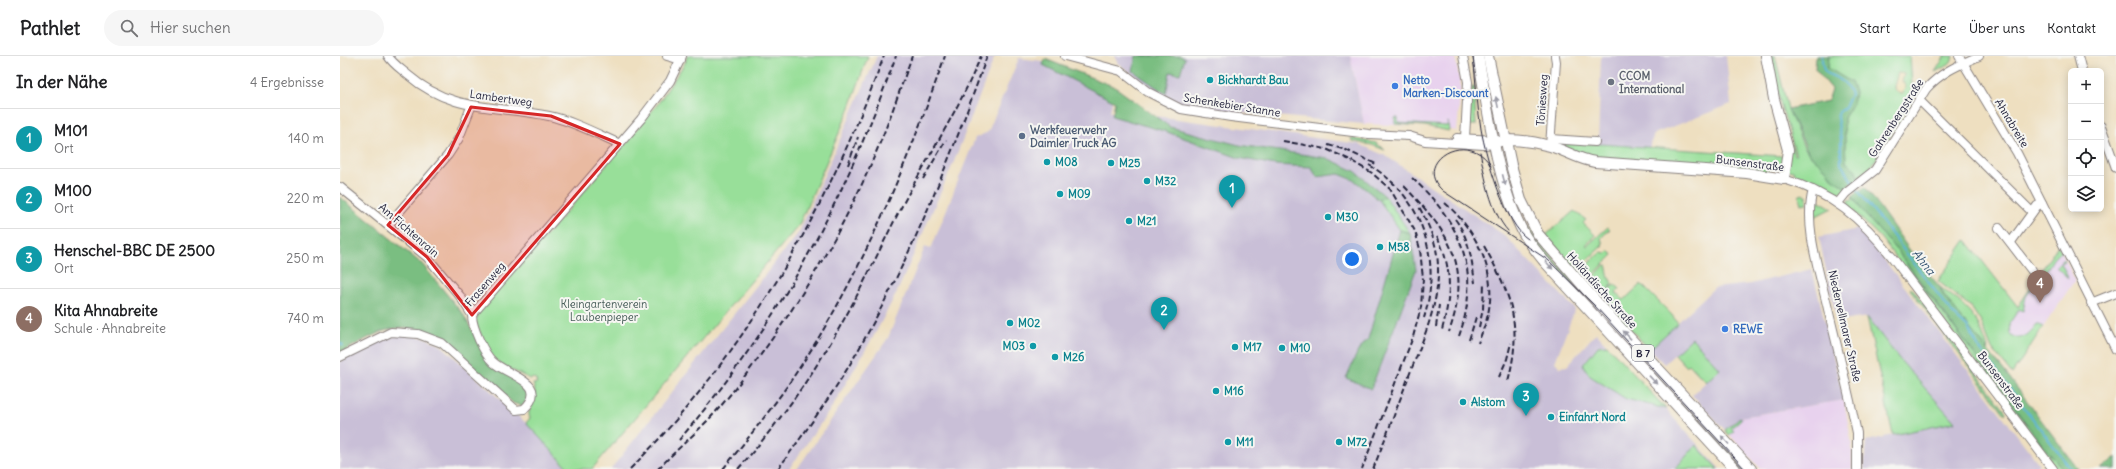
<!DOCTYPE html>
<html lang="de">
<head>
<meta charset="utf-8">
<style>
  :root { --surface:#fff; --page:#f6f6f6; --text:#202124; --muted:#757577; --line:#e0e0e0; --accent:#7c3aed }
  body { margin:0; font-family:Delius,sans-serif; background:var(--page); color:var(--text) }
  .controls { position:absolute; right:12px; top:12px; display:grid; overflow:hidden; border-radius:6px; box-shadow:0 2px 10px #0003 }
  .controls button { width:36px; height:36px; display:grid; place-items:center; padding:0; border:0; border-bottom:1px solid var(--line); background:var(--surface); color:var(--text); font:20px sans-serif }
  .you { position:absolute; left:1012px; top:203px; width:14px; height:14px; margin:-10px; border:3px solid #fff; border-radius:50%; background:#1a73e8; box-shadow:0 0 0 6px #1a73e833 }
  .badge { display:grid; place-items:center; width:26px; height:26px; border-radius:50%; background:var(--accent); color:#fff; font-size:13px; font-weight:700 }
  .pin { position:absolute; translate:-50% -33px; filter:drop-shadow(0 1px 2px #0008) }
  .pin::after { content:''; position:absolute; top:21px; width:14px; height:12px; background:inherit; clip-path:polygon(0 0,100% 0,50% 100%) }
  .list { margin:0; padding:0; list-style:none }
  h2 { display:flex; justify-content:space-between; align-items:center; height:52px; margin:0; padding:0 16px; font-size:17px }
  h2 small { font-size:13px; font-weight:400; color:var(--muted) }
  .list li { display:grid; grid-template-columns:26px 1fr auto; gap:12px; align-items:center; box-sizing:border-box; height:60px; padding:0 16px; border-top:1px solid var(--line) }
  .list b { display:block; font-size:15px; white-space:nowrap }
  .list p { margin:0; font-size:13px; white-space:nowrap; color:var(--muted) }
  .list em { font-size:13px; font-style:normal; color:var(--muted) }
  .icon { flex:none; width:22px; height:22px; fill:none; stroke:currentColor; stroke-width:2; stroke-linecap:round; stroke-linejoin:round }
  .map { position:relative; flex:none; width:1776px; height:413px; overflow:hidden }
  header { display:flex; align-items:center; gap:24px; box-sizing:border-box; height:56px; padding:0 20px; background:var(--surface); border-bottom:1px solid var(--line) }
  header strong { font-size:19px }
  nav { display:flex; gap:22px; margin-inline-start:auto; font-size:14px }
  .search { width:280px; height:36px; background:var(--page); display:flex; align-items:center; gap:10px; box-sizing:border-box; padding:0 14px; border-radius:22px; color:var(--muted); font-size:15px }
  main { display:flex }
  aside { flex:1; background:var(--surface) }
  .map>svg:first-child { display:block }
</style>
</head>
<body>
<header>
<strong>Pathlet</strong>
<div class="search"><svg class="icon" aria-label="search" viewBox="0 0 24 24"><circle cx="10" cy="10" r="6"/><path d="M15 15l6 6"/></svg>Hier suchen</div>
<nav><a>Start</a><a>Karte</a><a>Über uns</a><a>Kontakt</a></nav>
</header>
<main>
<aside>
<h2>In der Nähe<small>4 Ergebnisse</small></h2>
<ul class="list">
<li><span class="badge" style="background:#0f9aa8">1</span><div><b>M101</b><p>Ort</p></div><em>140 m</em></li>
<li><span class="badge" style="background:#0f9aa8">2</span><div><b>M100</b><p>Ort</p></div><em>220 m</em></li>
<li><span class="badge" style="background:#0f9aa8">3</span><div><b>Henschel-BBC DE 2500</b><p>Ort</p></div><em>250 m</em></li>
<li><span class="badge" style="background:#8d6e63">4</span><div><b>Kita Ahnabreite</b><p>Schule · Ahnabreite</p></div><em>740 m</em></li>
</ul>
</aside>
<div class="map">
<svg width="1776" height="413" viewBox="0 0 1776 413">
  <rect width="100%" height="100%" fill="#f6f6f2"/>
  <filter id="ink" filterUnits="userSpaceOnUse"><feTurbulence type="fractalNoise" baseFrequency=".025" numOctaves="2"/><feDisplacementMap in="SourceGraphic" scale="8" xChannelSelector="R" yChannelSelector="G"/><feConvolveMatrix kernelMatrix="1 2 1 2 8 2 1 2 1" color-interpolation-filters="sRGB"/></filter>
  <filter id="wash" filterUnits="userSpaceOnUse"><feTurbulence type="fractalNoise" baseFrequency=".012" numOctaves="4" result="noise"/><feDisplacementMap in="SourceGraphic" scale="16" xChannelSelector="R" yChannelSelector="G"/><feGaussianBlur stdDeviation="0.9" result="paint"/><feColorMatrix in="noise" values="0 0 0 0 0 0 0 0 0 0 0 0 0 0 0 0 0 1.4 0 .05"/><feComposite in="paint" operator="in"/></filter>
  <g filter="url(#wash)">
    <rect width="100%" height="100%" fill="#eedfc0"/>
    <g fill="#e8d2ee">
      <path d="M 1010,0 L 1115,0 L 1121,31 L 1117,75 L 1085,70 L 1024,68 Z"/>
      <path d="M 1718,189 L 1735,224 L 1675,313 L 1652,290 Z"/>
      <path d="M 1504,344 L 1512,390 L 1512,413 L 1421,413 L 1385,374 L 1400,361 Z"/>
    </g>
    <g fill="#c9bfd7">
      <path d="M 537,0 L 655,0 L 613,108 L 558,234 L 536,276 L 492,351 L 449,413 L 271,413 L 459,176 Z"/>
      <path d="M 775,0 L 1010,0 L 1024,68 L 892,56 L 839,47 L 820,39 L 779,8 Z"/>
      <path d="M 1261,0 L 1386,0 L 1391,48 L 1314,78 L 1309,92 L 1258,88 Z"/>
      <path d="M 679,2 L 703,5 L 773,42 L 770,56 L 779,55 L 1019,88 L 1046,100 L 1164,179 L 1235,253 L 1215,306 L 1220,311 L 1227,310 L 1256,277 L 1380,413 L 457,413 L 548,282 L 585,191 L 591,193 L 635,82 L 648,76 Z"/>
      <path d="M 1518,173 L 1533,189 L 1699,408 L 1693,413 L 1524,413 L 1526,385 L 1614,366 L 1560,304 L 1527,261 L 1497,266 L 1479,181 Z"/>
      <path d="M 1472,213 L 1504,344 L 1400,361 L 1385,374 L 1352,339 L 1380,313 L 1352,282 L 1324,308 L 1307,291 L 1312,291 L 1374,232 L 1410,228 Z"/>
      <path d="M 62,278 L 86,282 L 102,290 L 186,367 L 226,410 L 226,413 L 0,413 L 0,305 L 38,284 Z"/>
    </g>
    <g fill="#98df99" stroke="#5d806a">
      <path d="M 347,0 L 528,0 L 509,54 L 459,169 L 252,413 L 229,413 L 186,367 L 190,362 C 185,352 200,345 193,328 L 197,327 L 195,322 L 190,323 L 162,309 L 154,303 L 135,267 L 136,258 L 222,161 L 317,49 L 345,7 Z"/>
      <path d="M 1431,0 L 1435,0 L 1448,53 L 1463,89 L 1469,98 L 1486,113 L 1491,121 L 1507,133 C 1504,135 1502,137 1498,137 C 1488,139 1457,124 1453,115 L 1436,111 L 1426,115 L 1250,101 L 1229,93 L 1220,87 L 1258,88 L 1443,100 L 1451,88 L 1454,99 L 1456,99 L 1439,43 Z"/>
      <path d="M 1489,0 L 1570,0 L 1573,44 L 1531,111 L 1518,122 L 1515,114 L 1506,106 L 1504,62 L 1513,47 L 1515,36 L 1488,12 Z"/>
      <path d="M 1605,0 L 1613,0 C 1612,9 1602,12 1595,16 Z"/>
      <path d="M 1132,31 L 1134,31 L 1136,69 L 1129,69 Z"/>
      <path d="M 1055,62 L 1058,62 L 1058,67 L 1107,70 L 1108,66 L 1109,75 L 1085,70 L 1055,68 Z"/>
      <path d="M 1011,82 L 1036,87 L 1045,94 L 1032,89 L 1012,85 Z"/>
      <path d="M 1462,138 L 1467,139 L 1467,147 L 1461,148 L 1459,140 Z"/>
      <path d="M 1045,140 L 1070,177 L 1060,174 L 1039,144 Z"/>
      <path d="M 1512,140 L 1523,156 L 1558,196 L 1579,226 L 1677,354 L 1706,394 L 1723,413 L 1717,413 L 1540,181 L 1507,149 L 1509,143 L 1511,145 L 1513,143 Z"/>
      <path d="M 1476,143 L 1492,152 L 1472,162 L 1475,144 Z"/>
      <path d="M 1234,155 L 1246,164 L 1243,167 L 1255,179 L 1246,189 L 1247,190 L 1268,171 L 1270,173 L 1261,182 L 1263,189 L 1245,206 L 1239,199 L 1235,203 L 1241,210 L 1238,215 L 1205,180 Z"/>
      <path d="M 1181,162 L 1199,186 L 1236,227 L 1233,230 L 1199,195 Z"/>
      <path d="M 1626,184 L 1678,251 L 1718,189 L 1721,194 L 1713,203 L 1697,231 L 1691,233 L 1686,241 L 1683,255 L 1679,253 L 1669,268 L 1670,278 C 1681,288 1690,277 1697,268 L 1703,271 L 1672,318 L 1651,291 L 1642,268 L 1631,251 L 1598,225 Z"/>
      <path d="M 1269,194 L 1273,199 L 1247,225 L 1239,216 L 1261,196 L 1266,197 Z"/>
      <path d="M 1724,203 L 1725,205 L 1721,207 L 1728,222 L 1716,211 Z"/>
      <path d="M 1266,208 L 1269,222 L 1273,227 L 1262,241 L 1248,226 Z"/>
      <path d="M 1274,228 L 1280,233 L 1276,237 L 1284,244 L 1301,228 L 1331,258 L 1338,267 L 1312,291 L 1307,291 L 1262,242 Z"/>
      <path d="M 1600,231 C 1628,252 1637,258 1648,293 L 1646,293 C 1631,273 1610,253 1600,231 Z"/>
      <path d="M 1572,232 L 1666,356 L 1665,358 L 1570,233 Z"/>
      <path d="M 1527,261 L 1560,304 L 1615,366 L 1553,379 Z"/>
      <path d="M 1273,268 L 1407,413 L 1399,413 L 1269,272 Z"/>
      <path d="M 1352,282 L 1380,313 L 1366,326 L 1349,308 L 1346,310 L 1335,298 Z"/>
      <path d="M 1267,289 L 1326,353 L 1286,343 L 1250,320 L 1243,309 L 1258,290 Z"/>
      <path d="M 1400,361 L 1401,363 L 1391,372 L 1394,375 L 1389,379 L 1385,374 Z"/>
      <path d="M 1356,389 L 1378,413 L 1335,413 Z"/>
    </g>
    <g fill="#7abe81" stroke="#4e705e">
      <path d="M 796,0 L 840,0 L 845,2 L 840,18 L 830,16 L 826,38 L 793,15 Z"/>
      <path d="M 1476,0 L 1489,0 L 1488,12 L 1511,26 L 1515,36 L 1513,47 L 1504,62 L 1506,106 L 1516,114 L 1519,123 L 1512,126 L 1507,133 L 1491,121 L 1486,113 L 1469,98 L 1448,53 L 1488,45 L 1492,33 L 1475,13 Z"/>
      <path d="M 705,3 L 775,31 L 830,71 L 899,89 L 987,102 L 1015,115 L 1045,140 L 1039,144 L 1014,124 L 999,118 L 977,121 L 971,111 L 935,109 L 899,102 L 827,76 L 772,60 L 775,46 L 703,9 Z"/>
      <path d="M 1525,131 L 1576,203 L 1600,231 L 1604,240 L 1669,321 L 1738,413 L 1723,413 L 1706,394 L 1558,196 L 1523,156 L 1512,140 Z"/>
      <path d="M 0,141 L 82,208 L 123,258 L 150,307 L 184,327 L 190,335 L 188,343 L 182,350 L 173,347 L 105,286 C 58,259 42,275 0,297 Z"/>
      <path d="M 1060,174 L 1070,177 L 1076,214 L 1031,333 L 1006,322 L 1018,295 L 1028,283 Z"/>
      <path d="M 1776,401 L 1776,413 L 1761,413 Z"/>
    </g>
    <path fill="#eeda9e" stroke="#887e6c" d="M 1558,17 L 1564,18 L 1562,25 L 1566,31 L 1561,38 L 1557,36 L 1554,30 Z"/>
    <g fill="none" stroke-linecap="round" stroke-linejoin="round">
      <g stroke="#5eb5db" stroke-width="2">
        <path d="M 1482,0 C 1482,22 1489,16 1502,25 C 1507,28 1509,34 1511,38 L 1505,52 L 1499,56 L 1497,62 L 1501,83 L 1501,108 L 1514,128"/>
        <path d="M 1516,132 L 1613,258 L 1628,272 L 1639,292 L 1731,413"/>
        <path d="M 0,287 L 3,289"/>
      </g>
    </g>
  </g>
  <g filter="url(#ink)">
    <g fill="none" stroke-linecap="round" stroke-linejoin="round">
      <defs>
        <g id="minor">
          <path d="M 48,0 C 53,8 61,13 68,19 C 112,57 156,49 209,60 C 233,65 257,78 280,88"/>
          <path d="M 327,0 L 341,4"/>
          <path d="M 725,0 L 781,15 L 808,36 L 841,53 L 891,61 L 1029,78 L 1069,80 L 1085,85 L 1144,89 L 1155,88 L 1166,84"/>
          <path d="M 1123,0 L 1128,26 L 1125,82"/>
          <path d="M 1619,0 L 1677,97 L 1776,294"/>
          <path d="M 1738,0 L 1742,15"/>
          <path d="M 1579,44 L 1692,156"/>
          <path d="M 1761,70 L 1776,112"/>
          <path d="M 1117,82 L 1157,84"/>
          <path d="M 1211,83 L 1255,86"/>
          <path d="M 1210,90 L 1216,6 L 1215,0"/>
          <path d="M 1444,123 C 1493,138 1521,162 1552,201 L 1713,413"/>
          <path d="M 0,131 L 87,201 L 120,240 L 132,259"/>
          <path d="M 1473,134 C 1463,169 1480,218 1488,253 C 1497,290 1506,326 1514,363 L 1517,377 L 1517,413"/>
          <path d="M 1498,147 L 1506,137 L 1535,114 L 1586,33 C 1601,16 1619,9 1639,0"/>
          <path d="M 48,169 L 108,99 L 119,82 L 131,51"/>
          <path d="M 1659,172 L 1692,215"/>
          <path d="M 1671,186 L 1697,150 L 1702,147"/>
          <path d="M 1751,247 L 1776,237"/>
          <path d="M 0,301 L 51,276 L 78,278 L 102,287 L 176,354 L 184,353 C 211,327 168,320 153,306 C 144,298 132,271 132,259 L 301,63 L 330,25 L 342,0"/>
        </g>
        <g id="major">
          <path d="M 1138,0 C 1149,57 1156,126 1184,178 C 1190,188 1197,196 1204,205 L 1395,413"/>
          <path d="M 1148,0 L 1171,109 L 1181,144 L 1198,178 L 1264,254 L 1411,413"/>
          <path d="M 1166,84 C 1181,84 1196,86 1210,90 C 1227,95 1237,103 1255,106 L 1407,117 L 1444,123 L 1448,94 L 1434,43 L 1426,0"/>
        </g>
      </defs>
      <use href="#minor" stroke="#88807e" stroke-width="10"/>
      <use href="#major" stroke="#88807e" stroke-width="12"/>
      <use href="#minor" stroke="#fff" stroke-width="8"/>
      <use href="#major" stroke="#fff" stroke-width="10"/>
      <g stroke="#22223b" stroke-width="1">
        <path d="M 1133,0 C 1136,24 1137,49 1141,73 C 1146,101 1165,169 1188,183"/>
        <path d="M 1140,96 C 1145,121 1150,155 1168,175"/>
        <path d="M 1151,110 C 1129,71 1070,106 1103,135 L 1208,204 L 1254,249 L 1405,413"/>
      </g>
      <g stroke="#22223b" stroke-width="2" stroke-dasharray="6 3" stroke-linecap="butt">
        <path d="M 943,85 L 986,93 L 1010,104 L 1032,117 L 1050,133 L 1059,148 L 1075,175 L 1080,193 L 1083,223 L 1081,251 L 1073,281 L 1022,413"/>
        <path d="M 988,89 L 1006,94 L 1038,109"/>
        <path d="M 508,109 L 518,81"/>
        <path d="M 1029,109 C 1083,140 1102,204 1084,262"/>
        <path d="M 1072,122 C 1121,166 1142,216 1119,280"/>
        <path d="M 583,123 L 606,84"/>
        <path d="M 1064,130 C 1109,177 1133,209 1109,276"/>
        <path d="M 1105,147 C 1137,175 1159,218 1147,262 C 1145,270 1141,279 1138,287"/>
        <path d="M 1115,163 C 1129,181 1132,205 1135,227"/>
        <path d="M 1097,180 C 1113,213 1111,240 1102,274"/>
        <path d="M 1144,190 C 1171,238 1183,269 1168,325"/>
        <path d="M 1096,271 L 1099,249"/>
        <path d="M 1139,271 L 1143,253 L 1144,227"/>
        <path d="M 1129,284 L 1136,261"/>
        <path d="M 1159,321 L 1167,303 L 1171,287"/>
        <path d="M 339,384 C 441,265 503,147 556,0"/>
        <path d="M 290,413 C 407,297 487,153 544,0"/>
        <path d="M 318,413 C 338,392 361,373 380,351 C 442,277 500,183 537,94 C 550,63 561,31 572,0"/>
        <path d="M 383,413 C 409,381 435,349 458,314 C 522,218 567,108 605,0"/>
        <path d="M 398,413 C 440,366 477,313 507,258 C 528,220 545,182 565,144 C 591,96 620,51 641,0"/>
        <path d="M 438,413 C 465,376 493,338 516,298 C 570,204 611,102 647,0"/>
        <path d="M 1033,413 C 1046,381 1058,349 1070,317 C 1083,283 1099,249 1098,212 C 1098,189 1089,169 1078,149"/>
      </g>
    </g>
    <defs><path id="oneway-solid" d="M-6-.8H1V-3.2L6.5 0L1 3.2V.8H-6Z"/></defs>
    <g fill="#9c9ca7">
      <use href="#oneway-solid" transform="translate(1157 46) rotate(-102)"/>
      <use href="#oneway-solid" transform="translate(1164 124) rotate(75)"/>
      <use href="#oneway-solid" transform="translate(1209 209) rotate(48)"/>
      <use href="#oneway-solid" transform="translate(1287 279) rotate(-133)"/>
      <use href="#oneway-solid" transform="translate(1313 324) rotate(47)"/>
      <use href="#oneway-solid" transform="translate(1385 384) rotate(-132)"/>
    </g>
  </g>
  <path fill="#d62828" fill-opacity="0.2" stroke="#d62828" stroke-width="3" stroke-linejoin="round" d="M 131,51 L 211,60 L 280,88 L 132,259 L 87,201 L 48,169 L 108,99 Z"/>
  <g fill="#0f9aa8" stroke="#f6f6f2" stroke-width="1.5">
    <circle cx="870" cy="24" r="4"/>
    <circle cx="707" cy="106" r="4"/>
    <circle cx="771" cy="107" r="4"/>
    <circle cx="807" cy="125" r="4"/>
    <circle cx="720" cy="138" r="4"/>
    <circle cx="988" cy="161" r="4"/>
    <circle cx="789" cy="165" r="4"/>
    <circle cx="1040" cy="191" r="4"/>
    <circle cx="670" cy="267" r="4"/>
    <circle cx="693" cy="290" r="4"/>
    <circle cx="895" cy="291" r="4"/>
    <circle cx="942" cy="292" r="4"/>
    <circle cx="715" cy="301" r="4"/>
    <circle cx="876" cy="335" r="4"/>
    <circle cx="1123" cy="346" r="4"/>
    <circle cx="1211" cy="361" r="4"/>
    <circle cx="888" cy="386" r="4"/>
    <circle cx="999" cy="386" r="4"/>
  </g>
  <circle fill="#6b7280" stroke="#f6f6f2" stroke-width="1.5" cx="1271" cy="26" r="4"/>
  <g fill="#3f7fe0" stroke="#f6f6f2" stroke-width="1.5">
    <circle cx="1055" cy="30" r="4"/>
    <circle cx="1385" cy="273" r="4"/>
  </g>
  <circle fill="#5c6f8a" stroke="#f6f6f2" stroke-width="1.5" cx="682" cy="80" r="4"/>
  <g text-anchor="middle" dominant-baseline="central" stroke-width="4" stroke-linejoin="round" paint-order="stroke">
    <rect fill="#f6f6f2" stroke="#626272" stroke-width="1" x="1292" y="289" width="22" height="16" rx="3"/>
    <g font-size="10" font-weight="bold" fill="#22223b">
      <text x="1303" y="297">B 7</text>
    </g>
    <g font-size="11" font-weight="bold" fill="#5b616d" stroke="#f6f6f2" text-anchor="start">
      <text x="1279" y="20">CCOM<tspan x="1279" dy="13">International</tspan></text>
    </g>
    <g font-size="11" font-weight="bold" fill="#0d838f" stroke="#f6f6f2" text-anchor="start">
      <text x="878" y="24">Bickhardt Bau</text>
      <text x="715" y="106">M08</text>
      <text x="779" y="107">M25</text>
      <text x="815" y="125">M32</text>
      <text x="728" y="138">M09</text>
      <text x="996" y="161">M30</text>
      <text x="797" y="165">M21</text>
      <text x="1048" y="191">M58</text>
      <text x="678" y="267">M02</text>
      <text x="685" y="290" text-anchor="end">M03</text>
      <text x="903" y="291">M17</text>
      <text x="950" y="292">M10</text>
      <text x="723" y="301">M26</text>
      <text x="884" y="335">M16</text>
      <text x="1131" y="346">Alstom</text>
      <text x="1219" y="361">Einfahrt Nord</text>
      <text x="896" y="386">M11</text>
      <text x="1007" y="386">M72</text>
    </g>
    <g font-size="11" font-weight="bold" fill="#366cbe" stroke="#f6f6f2" text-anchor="start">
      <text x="1063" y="24">Netto<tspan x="1063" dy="13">Marken-Discount</tspan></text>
      <text x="1393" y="273">REWE</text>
    </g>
    <g font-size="11" fill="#22223b" stroke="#f6f6f2">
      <text transform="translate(161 42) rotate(8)">Lambertweg</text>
      <text transform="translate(1202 44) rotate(-86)">Töniesweg</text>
      <text transform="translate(892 49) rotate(9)">Schenkebier Stanne</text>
      <text transform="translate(1556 62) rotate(-57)">Gahrenbergstraße</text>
      <text transform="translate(1672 67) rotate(59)">Ahnabreite</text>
      <text transform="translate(1410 107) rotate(7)">Bunsenstraße</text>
      <text transform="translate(69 174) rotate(41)">Am Fichtenrain</text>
      <text transform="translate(145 228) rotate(-49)">Frasenweg</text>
      <text transform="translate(1262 234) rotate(48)">Holländische Straße</text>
      <text transform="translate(1505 270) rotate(77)">Niedervellmarer Straße</text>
      <text transform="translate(1661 324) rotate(53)">Bunsenstraße</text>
    </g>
    <g font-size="11" font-weight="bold" fill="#4e5e75" stroke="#f6f6f2" text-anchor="start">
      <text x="690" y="74">Werkfeuerwehr<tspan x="690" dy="13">Daimler Truck AG</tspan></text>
    </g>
    <g font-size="11" fill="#455b57" stroke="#f6f6f2">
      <text x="264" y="248">Kleingartenverein<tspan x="264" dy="13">Laubenpieper</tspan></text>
    </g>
    <g font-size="12" font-style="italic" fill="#375573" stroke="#f6f6f2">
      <text transform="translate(1584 206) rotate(52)">Ahna</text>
    </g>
  </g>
</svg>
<div class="controls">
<button>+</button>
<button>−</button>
<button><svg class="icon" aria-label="locate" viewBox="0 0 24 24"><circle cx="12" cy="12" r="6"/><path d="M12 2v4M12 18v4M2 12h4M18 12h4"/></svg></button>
<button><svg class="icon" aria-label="layers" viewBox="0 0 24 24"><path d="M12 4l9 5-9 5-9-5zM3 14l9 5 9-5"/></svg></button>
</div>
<div class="you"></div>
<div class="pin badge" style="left:892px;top:152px;background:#0f9aa8">1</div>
<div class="pin badge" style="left:824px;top:274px;background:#0f9aa8">2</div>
<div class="pin badge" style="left:1186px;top:360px;background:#0f9aa8">3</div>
<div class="pin badge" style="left:1700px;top:247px;background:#8d6e63">4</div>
</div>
</main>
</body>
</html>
